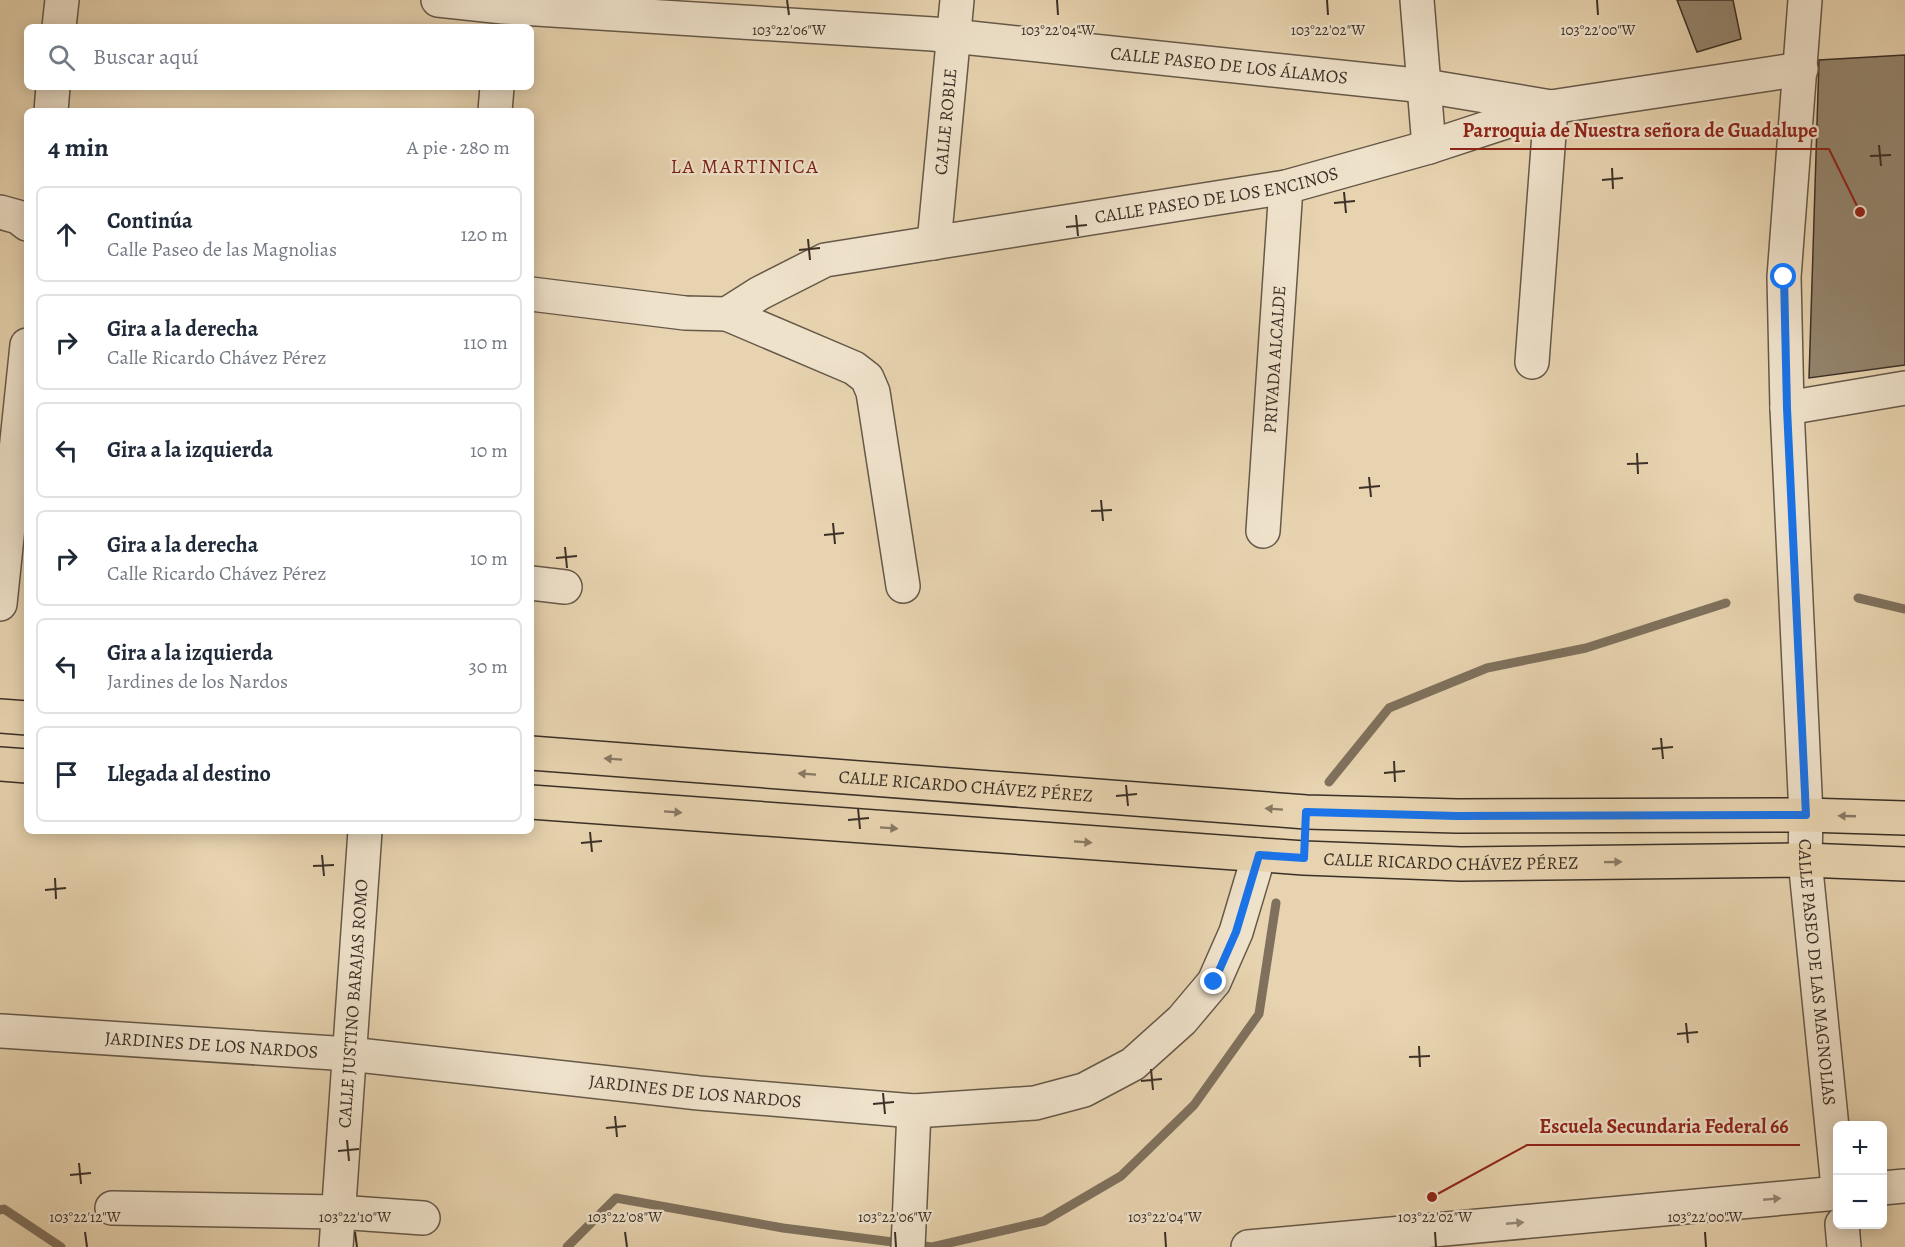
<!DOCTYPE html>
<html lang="es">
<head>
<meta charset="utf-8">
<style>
  :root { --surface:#fff; --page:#f2f2f3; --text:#1f2937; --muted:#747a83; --line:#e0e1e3 }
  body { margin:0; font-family:Alegreya,serif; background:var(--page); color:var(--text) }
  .controls { position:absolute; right:18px; bottom:18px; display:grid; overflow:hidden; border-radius:9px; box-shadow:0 3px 15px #0003 }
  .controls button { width:54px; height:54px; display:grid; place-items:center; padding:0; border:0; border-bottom:2px solid var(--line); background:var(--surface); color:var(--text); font:30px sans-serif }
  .stop { position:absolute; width:18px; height:18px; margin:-14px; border:4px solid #1a73e8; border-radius:50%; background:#fff }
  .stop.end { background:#1a73e8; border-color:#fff; box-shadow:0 2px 6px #0008 }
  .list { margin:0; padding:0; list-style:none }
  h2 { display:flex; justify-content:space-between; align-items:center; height:78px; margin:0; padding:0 24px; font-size:26px }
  h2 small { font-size:20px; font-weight:400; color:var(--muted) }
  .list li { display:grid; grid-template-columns:39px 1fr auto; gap:18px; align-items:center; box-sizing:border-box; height:96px; margin:0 12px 12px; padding:0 12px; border:2px solid var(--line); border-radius:9px }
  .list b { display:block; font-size:22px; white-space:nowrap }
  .list p { margin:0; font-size:20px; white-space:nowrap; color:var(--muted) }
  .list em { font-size:20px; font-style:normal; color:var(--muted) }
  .icon { flex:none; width:33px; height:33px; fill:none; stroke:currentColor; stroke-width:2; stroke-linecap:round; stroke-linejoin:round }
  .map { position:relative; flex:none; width:1905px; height:1247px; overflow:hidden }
  .search { position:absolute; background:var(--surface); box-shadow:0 3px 15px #0003; left:24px; top:24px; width:510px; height:66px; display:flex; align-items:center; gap:15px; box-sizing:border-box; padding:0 21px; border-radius:9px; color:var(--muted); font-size:22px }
  .panel { position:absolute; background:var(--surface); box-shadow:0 3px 15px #0003; left:24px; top:108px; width:510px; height:726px; border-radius:9px }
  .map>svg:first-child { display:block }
</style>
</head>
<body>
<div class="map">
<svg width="1905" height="1247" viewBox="0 0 1905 1247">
  <rect width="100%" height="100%" fill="#e7d3af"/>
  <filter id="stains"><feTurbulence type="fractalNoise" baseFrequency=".00333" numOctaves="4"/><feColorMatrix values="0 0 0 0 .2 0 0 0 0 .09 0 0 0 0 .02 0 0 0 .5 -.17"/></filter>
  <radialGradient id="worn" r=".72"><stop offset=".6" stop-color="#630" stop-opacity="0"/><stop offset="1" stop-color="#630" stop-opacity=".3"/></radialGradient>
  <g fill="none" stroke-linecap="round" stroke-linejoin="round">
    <g stroke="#7f715d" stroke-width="9">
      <path d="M 1858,598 L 1905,609"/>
      <path d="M 1329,782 L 1389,708 L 1487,668 L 1586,648 L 1726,603"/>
      <path d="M 0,1210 L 4,1209 L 61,1247"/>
      <path d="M 567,1247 L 616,1198 L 783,1228 L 932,1247 L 1044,1221 L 1121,1176 L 1194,1105 L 1259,1014 L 1276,903"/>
    </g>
  </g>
  <g fill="#94856e" stroke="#3b3027" stroke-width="1.5">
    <path d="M 1677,0 L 1733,0 L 1741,39 L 1697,52 Z"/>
    <path d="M 1905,55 L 1905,365 L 1809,378 L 1819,60 Z"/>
  </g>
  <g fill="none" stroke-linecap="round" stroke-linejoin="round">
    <defs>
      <g id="minor">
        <path id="s1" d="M 438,0 L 503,7 L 933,34 L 1425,86 L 1551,107 L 1532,362"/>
        <path d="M 1417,0 L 1429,147"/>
        <path id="s2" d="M 1805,0 L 1784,277 L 1787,408 L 1806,815 L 1805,860 L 1838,1187"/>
        <path d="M 59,27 L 62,0"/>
        <path d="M 51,111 L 53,87"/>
        <path d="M 495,111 L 497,87"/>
        <path d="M 0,212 L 18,217 L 27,224"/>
        <path id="s3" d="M 934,243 L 957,0"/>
        <path id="s4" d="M 531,294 L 685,313 L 727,314 L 760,293 L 825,260 L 1286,187 L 1429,147 L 1551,107 L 1801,69"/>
        <path d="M 727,314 L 854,368 L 867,378 L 873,392 L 903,586"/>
        <path d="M 1787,408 L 1905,388"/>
        <path id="s5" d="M 1263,531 L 1286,187"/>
        <path d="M 531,583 L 565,587"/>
        <path d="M 0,604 L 27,345"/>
        <path id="s6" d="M 2,1031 L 349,1054 L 699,1093 L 914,1111 L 1035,1103 L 1084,1090 L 1133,1064 L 1182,1020 L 1214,982 L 1236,932 L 1259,855"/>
        <path d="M 1882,1188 L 1905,1186"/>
        <path d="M 112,1208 L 338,1212 L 423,1218"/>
        <path d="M 1842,1224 L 1844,1247"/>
        <path id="s7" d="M 336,1247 L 365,831"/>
        <path d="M 908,1247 L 914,1111"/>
        <path d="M 1248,1247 L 1838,1193"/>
      </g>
      <g id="major">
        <path d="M 0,716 L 27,718"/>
        <path id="s8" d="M 531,753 L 1306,812 L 1457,816 L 1806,815 L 1905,818"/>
        <path d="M 0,764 L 27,766"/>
        <path id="s9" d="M 531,802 L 1304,858 L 1461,864 L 1805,860 L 1905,864"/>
      </g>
    </defs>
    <use href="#minor" stroke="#665949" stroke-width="36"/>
    <use href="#major" stroke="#3b3027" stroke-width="36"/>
    <use href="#minor" stroke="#efe2cb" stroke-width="33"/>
    <use href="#major" stroke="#e7d3af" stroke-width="33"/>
  </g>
  <defs><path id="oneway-solid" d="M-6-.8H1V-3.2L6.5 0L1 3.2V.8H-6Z" transform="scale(1.5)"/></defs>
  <g fill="#887964">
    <use href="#oneway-solid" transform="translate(613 759) rotate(-176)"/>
    <use href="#oneway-solid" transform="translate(807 774) rotate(-176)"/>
    <use href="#oneway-solid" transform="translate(1274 809) rotate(-176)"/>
    <use href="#oneway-solid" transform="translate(673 812) rotate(4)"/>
    <use href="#oneway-solid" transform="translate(1847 816) rotate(-178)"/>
    <use href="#oneway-solid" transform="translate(889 828) rotate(4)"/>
    <use href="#oneway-solid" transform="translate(1083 842) rotate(4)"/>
    <use href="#oneway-solid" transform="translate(1613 862) rotate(-1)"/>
  </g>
  <g fill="#958979">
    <use href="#oneway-solid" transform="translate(1772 1199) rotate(-5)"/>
    <use href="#oneway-solid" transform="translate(1515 1223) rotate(-5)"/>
  </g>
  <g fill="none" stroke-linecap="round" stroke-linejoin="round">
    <path stroke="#1a73e8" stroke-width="8" d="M 1214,982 L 1236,932 L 1259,855 L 1304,858 L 1306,812 L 1457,816 L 1806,815 L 1787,408 L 1784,277"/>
  </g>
  <path fill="none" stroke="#3b3027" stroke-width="2" d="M 787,0 L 789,15M 1057,0 L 1058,15M 1327,0 L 1328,15M 1597,0 L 1598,15M 1879,145 L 1881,166M 1870,156 L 1891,155M 1612,168 L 1613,189M 1602,180 L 1623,178M 1344,192 L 1346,213M 1334,203 L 1355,201M 1076,215 L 1078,236M 1066,227 L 1087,225M 808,239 L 810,260M 799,250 L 820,248M 1637,453 L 1638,474M 1627,464 L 1648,463M 1369,477 L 1371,497M 1359,488 L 1380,486M 1101,500 L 1103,521M 1091,511 L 1112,510M 833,523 L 835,544M 824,535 L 844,533M 565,547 L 567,568M 556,558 L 577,556M 1661,738 L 1663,759M 1652,749 L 1673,747M 1394,761 L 1395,782M 1384,773 L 1405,771M 1126,785 L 1128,806M 1116,796 L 1137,794M 858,808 L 860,829M 848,820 L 869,818M 590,832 L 592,852M 581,843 L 602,841M 322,855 L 324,876M 313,866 L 334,865M 55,878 L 56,899M 45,890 L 66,888M 1686,1023 L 1688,1043M 1677,1034 L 1698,1032M 1419,1046 L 1420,1067M 1409,1057 L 1430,1056M 1151,1069 L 1153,1090M 1141,1081 L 1162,1079M 883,1093 L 885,1114M 873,1104 L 894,1102M 615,1116 L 617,1137M 606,1128 L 626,1126M 347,1140 L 349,1161M 338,1151 L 359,1149M 79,1163 L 81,1184M 70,1175 L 91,1173M 85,1232 L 87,1247M 355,1232 L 357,1247M 625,1232 L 627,1247M 895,1232 L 896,1247M 1165,1232 L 1166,1247M 1435,1232 L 1436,1247M 1705,1232 L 1706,1247"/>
  <g text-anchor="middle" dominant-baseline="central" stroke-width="4.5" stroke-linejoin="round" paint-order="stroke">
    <g font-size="18" fill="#3b3027" stroke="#efe2cb">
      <text stroke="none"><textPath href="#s1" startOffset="794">CALLE PASEO DE LOS ÁLAMOS</textPath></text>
      <text stroke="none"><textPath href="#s3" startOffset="122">CALLE ROBLE</textPath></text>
      <text stroke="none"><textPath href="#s4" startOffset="706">CALLE PASEO DE LOS ENCINOS</textPath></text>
      <text stroke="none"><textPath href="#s5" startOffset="172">PRIVADA ALCALDE</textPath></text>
      <text stroke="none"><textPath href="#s8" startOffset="436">CALLE RICARDO CHÁVEZ PÉREZ</textPath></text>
      <text stroke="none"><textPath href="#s9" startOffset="922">CALLE RICARDO CHÁVEZ PÉREZ</textPath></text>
      <text stroke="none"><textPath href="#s2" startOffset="974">CALLE PASEO DE LAS MAGNOLIAS</textPath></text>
      <text stroke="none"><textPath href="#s7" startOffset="244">CALLE JUSTINO BARAJAS ROMO</textPath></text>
      <text stroke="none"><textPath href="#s6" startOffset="210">JARDINES DE LOS NARDOS</textPath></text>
      <text stroke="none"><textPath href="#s6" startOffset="696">JARDINES DE LOS NARDOS</textPath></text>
    </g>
    <g font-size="20" letter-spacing="1.5" fill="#7a1f14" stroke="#efe2cb">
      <text x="745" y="166">LA MARTINICA</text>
    </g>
  </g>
  <g font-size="15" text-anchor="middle" fill="#3b3027" stroke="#efe2cb" stroke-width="4.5" stroke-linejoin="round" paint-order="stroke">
    <text x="789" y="35">103°22'06"W</text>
    <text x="1058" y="35">103°22'04"W</text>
    <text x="1328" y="35">103°22'02"W</text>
    <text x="1598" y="35">103°22'00"W</text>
    <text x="85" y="1222">103°22'12"W</text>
    <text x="355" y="1222">103°22'10"W</text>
    <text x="625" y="1222">103°22'08"W</text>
    <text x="895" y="1222">103°22'06"W</text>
    <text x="1165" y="1222">103°22'04"W</text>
    <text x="1435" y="1222">103°22'02"W</text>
    <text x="1705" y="1222">103°22'00"W</text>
  </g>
  <path fill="none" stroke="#8f2418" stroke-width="2" d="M1860 212L1829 149H1450M1432 1197L1527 1145H1800"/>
  <g fill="#8f2418" stroke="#efe2cb" stroke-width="2">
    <circle cx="1860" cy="212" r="6"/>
    <circle cx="1432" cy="1197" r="6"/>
  </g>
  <g font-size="20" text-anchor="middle" font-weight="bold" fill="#8f2418" stroke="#efe2cb" stroke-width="4.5" stroke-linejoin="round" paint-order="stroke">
    <text x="1640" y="137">Parroquia de Nuestra señora de Guadalupe</text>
    <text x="1664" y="1133">Escuela Secundaria Federal 66</text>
  </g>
  <rect width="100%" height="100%" filter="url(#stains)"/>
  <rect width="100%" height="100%" fill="url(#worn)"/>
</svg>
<div class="controls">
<button>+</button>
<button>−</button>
</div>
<div class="stop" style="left:1784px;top:277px"></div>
<div class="stop end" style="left:1214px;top:982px"></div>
<div class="search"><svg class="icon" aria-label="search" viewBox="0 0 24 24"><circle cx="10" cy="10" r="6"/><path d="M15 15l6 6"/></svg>Buscar aquí</div>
<section class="panel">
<h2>4 min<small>A pie · 280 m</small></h2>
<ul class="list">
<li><svg class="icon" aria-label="ahead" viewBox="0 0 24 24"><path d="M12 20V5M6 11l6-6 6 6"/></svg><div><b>Continúa</b><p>Calle Paseo de las Magnolias</p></div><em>120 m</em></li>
<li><svg class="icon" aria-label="right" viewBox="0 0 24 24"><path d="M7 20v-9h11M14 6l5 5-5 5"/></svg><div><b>Gira a la derecha</b><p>Calle Ricardo Chávez Pérez</p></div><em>110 m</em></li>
<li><svg class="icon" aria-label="left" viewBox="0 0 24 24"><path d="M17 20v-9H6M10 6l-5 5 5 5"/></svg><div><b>Gira a la izquierda</b></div><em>10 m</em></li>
<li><svg class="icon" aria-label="right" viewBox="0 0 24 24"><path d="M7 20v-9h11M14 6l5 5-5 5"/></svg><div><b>Gira a la derecha</b><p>Calle Ricardo Chávez Pérez</p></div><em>10 m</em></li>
<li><svg class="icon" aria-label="left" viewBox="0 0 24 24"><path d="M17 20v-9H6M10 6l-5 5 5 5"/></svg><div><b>Gira a la izquierda</b><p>Jardines de los Nardos</p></div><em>30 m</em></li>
<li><svg class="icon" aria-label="arrive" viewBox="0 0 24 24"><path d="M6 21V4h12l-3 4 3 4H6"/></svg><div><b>Llegada al destino</b></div></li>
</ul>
</section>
</div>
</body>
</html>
